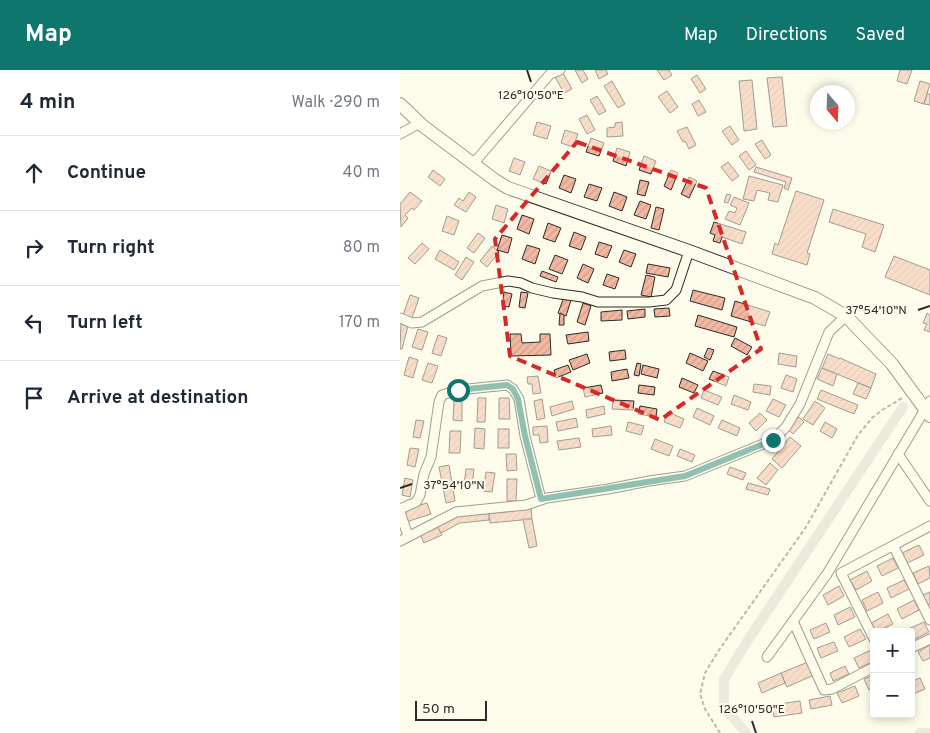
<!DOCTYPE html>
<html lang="en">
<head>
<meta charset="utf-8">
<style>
  :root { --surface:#fff; --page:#f6f6f7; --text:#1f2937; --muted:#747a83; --line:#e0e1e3; --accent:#0f766e }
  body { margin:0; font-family:Overpass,sans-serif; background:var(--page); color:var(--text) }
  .controls { position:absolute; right:15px; bottom:15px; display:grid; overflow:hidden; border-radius:5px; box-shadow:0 2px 8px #0003 }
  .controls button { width:45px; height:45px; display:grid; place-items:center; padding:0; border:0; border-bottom:1px solid var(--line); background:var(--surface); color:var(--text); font:25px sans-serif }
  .compass { position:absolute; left:410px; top:15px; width:45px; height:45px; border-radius:50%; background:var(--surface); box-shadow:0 2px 8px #0003; rotate:161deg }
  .scale { position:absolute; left:15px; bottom:12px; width:72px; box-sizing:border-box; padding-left:5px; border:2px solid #2b2b2b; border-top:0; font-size:14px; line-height:18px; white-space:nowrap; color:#2b2b2b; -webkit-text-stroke:4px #fdfbea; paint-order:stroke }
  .stop { position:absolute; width:15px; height:15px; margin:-11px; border:4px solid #0f766e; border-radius:50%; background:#fff }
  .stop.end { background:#0f766e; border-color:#fff; box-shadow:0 1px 5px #0008 }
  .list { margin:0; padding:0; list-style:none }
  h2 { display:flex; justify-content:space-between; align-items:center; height:65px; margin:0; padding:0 20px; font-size:21px }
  h2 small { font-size:16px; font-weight:400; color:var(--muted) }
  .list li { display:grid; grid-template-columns:32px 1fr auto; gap:15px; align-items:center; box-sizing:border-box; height:75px; padding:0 20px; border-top:1px solid var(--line) }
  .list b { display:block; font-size:19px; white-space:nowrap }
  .list em { font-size:16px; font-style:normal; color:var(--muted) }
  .icon { flex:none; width:28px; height:28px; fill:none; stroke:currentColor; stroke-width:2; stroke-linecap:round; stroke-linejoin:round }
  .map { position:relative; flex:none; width:530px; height:663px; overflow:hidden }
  header { display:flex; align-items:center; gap:30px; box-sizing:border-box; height:70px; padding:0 25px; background:var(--accent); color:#fff }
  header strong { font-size:24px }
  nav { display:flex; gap:28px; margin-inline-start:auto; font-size:18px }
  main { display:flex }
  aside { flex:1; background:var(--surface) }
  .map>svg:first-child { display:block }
</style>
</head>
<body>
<header>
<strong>Map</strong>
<nav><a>Map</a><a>Directions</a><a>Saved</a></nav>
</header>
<main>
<aside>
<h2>4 min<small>Walk · 290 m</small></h2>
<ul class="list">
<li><svg class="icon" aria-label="ahead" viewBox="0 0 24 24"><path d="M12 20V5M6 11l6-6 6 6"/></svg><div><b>Continue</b></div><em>40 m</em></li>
<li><svg class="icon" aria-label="right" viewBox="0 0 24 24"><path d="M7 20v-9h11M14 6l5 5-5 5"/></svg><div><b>Turn right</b></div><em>80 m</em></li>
<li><svg class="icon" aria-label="left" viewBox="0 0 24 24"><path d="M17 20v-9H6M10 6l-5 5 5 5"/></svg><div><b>Turn left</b></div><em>170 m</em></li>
<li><svg class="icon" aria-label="arrive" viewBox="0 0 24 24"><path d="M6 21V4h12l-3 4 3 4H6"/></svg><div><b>Arrive at destination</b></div></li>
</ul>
</aside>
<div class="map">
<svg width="530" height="663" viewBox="0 0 530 663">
  <defs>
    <pattern id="building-hatch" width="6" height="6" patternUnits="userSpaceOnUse" patternTransform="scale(1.25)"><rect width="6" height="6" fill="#f2b8a0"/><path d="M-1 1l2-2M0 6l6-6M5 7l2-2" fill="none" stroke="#d09e8a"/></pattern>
  </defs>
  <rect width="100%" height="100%" fill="#fdfbea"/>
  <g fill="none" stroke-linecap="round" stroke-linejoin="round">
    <g stroke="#d8d7c9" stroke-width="10">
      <path d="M 346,663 L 324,637 L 324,609 L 348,570 L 503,337"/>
      <path d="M 520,663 L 530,663"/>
    </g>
  </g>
  <g fill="url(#building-hatch)" stroke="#2b2b2b">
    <path d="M 175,0 L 183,0 L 188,9 L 182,13 Z"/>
    <path d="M 195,0 L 206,0 L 208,4 L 199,9 Z"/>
    <path d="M 257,0 L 269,0 L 272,5 L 264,10 Z"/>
    <path d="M 500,0 L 512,0 L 507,14 L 497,11 Z"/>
    <path d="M 163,3 L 172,19 L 164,23 L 155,7 Z"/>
    <path d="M 297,5 L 306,19 L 300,23 L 291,9 Z"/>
    <path d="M 382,7 L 387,56 L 373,57 L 367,8 Z"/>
    <path d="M 352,10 L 357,59 L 344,61 L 339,11 Z"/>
    <path d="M 212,11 L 225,34 L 218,38 L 204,16 Z"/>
    <path d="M 520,11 L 530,14 L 524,34 L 514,31 Z"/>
    <path d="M 267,21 L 278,37 L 270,43 L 258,27 Z"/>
    <path d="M 527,24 L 530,24 L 530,35 L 524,34 Z"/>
    <path d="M 197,26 L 206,41 L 199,45 L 190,30 Z"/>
    <path d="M 299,30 L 306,42 L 298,46 L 292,34 Z"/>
    <path d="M 187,45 L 195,60 L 187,64 L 179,49 Z"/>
    <path d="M 137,52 L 151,56 L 147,69 L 133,65 Z"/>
    <path d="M 222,52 L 223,66 L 207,67 L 207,58 L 215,57 L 215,53 Z"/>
    <path d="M 330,56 L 339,70 L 332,75 L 322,61 Z"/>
    <path d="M 287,57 L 296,75 L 289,79 L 285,71 L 283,72 L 277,61 Z"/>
    <path d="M 165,60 L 178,64 L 173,77 L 161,73 Z"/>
    <path d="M 191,68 L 204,73 L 199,86 L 186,82 Z"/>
    <path d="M 362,70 L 371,85 L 365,89 L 355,74 Z"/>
    <path d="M 217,78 L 230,82 L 226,96 L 213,91 Z"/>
    <path d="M 346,81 L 356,95 L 349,100 L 339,86 Z"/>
    <path d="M 244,86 L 256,91 L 251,104 L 239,100 Z"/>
    <path d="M 114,88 L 125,92 L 120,105 L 109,101 Z"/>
    <path d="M 328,92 L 339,106 L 332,111 L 321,97 Z"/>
    <path d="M 139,96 L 151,101 L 146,114 L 133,109 Z"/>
    <path d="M 356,97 L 392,108 L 388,120 L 384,118 L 386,112 L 354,102 Z"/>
    <path d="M 33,100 L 45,109 L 40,116 L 28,107 Z"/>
    <path d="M 271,100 L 278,103 L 271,120 L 264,116 Z"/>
    <path d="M 164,105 L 176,109 L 171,123 L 159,118 Z"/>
    <path d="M 349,106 L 383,115 L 378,132 L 368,130 L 370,123 L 357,120 L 354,131 L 343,129 Z"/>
    <path d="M 289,107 L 297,111 L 289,128 L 281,124 Z"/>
    <path d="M 240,110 L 249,112 L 245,126 L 237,124 Z"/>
    <path d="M 189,114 L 202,118 L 197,131 L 184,127 Z"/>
    <path d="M 396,121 L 424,130 L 407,183 L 410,184 L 407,195 L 372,184 L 375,173 L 378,175 Z"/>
    <path d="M 10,122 L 22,131 L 14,140 L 12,138 L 5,145 L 8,148 L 1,157 L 0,134 Z"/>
    <path d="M 69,122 L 76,127 L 66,142 L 54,135 L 59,128 L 63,131 Z"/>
    <path d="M 214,122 L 227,127 L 222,141 L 209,136 Z"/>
    <path d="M 327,124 L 331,125 L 328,133 L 324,132 Z"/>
    <path d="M 334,127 L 349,133 L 340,155 L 325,149 L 329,141 L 335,143 L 337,138 L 330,135 Z"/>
    <path d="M 240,131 L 251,135 L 246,149 L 234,145 Z"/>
    <path d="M 96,135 L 108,139 L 104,153 L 92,149 Z"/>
    <path d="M 256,137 L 264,139 L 259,160 L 251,158 Z"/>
    <path d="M 433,139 L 484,155 L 475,182 L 462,177 L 466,164 L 429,152 Z"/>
    <path d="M 122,145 L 134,149 L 129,164 L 117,159 Z"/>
    <path d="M 47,146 L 59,151 L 54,165 L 42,161 Z"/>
    <path d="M 314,152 L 346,162 L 342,174 L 322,167 L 320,173 L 313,171 L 315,165 L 310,163 Z"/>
    <path d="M 148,153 L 161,158 L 155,172 L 143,168 Z"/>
    <path d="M 174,162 L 186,167 L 181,180 L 169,176 Z"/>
    <path d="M 78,163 L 85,168 L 74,183 L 67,178 Z"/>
    <path d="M 102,165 L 112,168 L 108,183 L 97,180 Z"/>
    <path d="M 199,172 L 212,176 L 207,188 L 195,184 Z"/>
    <path d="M 22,173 L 29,179 L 15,194 L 8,188 Z"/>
    <path d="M 127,175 L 140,179 L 135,194 L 122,189 Z"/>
    <path d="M 92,176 L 99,182 L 87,197 L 80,191 Z"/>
    <path d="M 40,180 L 59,192 L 54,200 L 35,189 Z"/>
    <path d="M 224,180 L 236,184 L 231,197 L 219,192 Z"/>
    <path d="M 155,185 L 168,190 L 162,204 L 149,199 Z"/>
    <path d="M 494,186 L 530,200 L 530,225 L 485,207 Z"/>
    <path d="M 66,187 L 74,192 L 62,210 L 55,205 Z"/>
    <path d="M 183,194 L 194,199 L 188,213 L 177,208 Z"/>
    <path d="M 248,194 L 270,198 L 268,207 L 246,203 Z"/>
    <path d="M 142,201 L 158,207 L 156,212 L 140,206 Z"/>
    <path d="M 207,204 L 219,208 L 215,219 L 203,215 Z"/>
    <path d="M 246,205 L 255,207 L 251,227 L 241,225 Z"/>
    <path d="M 293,220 L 325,228 L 322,240 L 290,231 Z"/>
    <path d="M 104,222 L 112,224 L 109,237 L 102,236 Z"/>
    <path d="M 121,222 L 128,223 L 125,238 L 119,237 Z"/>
    <path d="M 10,225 L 19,228 L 12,248 L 3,245 Z"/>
    <path d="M 164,227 L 171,230 L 166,246 L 158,243 Z"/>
    <path d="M 335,231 L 370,242 L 365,256 L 331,246 Z"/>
    <path d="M 183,233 L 191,236 L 185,255 L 177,252 Z"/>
    <path d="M 269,238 L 270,246 L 255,247 L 254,239 Z"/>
    <path d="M 245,239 L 245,247 L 228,249 L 227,241 Z"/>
    <path d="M 222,240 L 222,250 L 201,251 L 201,242 Z"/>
    <path d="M 160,243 L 164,245 L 164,255 L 159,255 Z"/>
    <path d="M 527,243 L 530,245 L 530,262 L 524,260 L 527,254 L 523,253 Z"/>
    <path d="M 298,245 L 337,257 L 334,267 L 295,256 Z"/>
    <path d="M 1,254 L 8,256 L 2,279 L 0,279 Z"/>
    <path d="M 18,259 L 28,262 L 22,280 L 12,277 Z"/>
    <path d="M 188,262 L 189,271 L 168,274 L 166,265 Z"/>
    <path d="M 110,264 L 121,264 L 122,273 L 140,272 L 140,264 L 150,264 L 151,285 L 111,286 Z"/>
    <path d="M 38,265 L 47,268 L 41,286 L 32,283 Z"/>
    <path d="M 335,268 L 352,277 L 347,285 L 331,276 Z"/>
    <path d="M 308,278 L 314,280 L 310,290 L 304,287 Z"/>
    <path d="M 225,280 L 226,289 L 210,291 L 209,282 Z"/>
    <path d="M 290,283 L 308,291 L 303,301 L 286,293 Z"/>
    <path d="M 379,283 L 397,286 L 396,297 L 378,294 Z"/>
    <path d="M 187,284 L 190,293 L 173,300 L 169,290 Z"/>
    <path d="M 428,284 L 440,289 L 440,288 L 476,304 L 471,318 L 422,298 Z"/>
    <path d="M 9,287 L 18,290 L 13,308 L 4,305 Z"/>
    <path d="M 28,293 L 38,296 L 32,313 L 22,310 Z"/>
    <path d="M 237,293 L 241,294 L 239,306 L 234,305 Z"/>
    <path d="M 168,295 L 171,302 L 156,308 L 154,300 Z"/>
    <path d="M 243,295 L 259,299 L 257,308 L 241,304 Z"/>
    <path d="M 422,298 L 437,304 L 433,316 L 417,309 Z"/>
    <path d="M 227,299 L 229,308 L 212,311 L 211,302 Z"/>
    <path d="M 313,301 L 329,307 L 326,316 L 309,309 Z"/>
    <path d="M 386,305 L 397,309 L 393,322 L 381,318 Z"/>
    <path d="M 138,306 L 141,323 L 133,324 L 132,314 L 128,314 L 127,307 Z"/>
    <path d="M 282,308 L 298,315 L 294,323 L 279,317 Z"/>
    <path d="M 458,313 L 471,318 L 466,329 L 453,324 Z"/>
    <path d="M 354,314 L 371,316 L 370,325 L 353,322 Z"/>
    <path d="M 201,315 L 203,323 L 185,327 L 183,318 Z"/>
    <path d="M 239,315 L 255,317 L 254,325 L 238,323 Z"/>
    <path d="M 304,320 L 322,327 L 318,335 L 301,328 Z"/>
    <path d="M 421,320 L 458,335 L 454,344 L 417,329 Z"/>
    <path d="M 334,325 L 351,332 L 348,340 L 331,334 Z"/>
    <path d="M 78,328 L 86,328 L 85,352 L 77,352 Z"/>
    <path d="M 99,328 L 109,328 L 110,349 L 99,349 Z"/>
    <path d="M 142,329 L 145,348 L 137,350 L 134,331 Z"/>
    <path d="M 373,329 L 386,335 L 379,347 L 366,341 Z"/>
    <path d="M 213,330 L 234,331 L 233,340 L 212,339 Z"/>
    <path d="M 54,331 L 62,332 L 62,351 L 53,350 Z"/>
    <path d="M 172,331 L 174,339 L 152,346 L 150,337 Z"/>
    <path d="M 415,331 L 425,338 L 413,355 L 403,349 Z"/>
    <path d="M 204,336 L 205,344 L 187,348 L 186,340 Z"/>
    <path d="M 240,336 L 257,339 L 256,347 L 238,344 Z"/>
    <path d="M 297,338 L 314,346 L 310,355 L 293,347 Z"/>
    <path d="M 268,342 L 284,349 L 280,358 L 264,352 Z"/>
    <path d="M 360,343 L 367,350 L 356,361 L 349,353 Z"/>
    <path d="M 399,347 L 404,352 L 393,364 L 388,359 Z"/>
    <path d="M 176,348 L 178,357 L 158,361 L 156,352 Z"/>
    <path d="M 16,350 L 24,351 L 20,368 L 13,367 Z"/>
    <path d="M 322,350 L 340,358 L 337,366 L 318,358 Z"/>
    <path d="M 228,352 L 244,356 L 241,365 L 226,361 Z"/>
    <path d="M 425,352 L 437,359 L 432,368 L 420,361 Z"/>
    <path d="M 147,356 L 148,372 L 140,373 L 139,365 L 133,365 L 133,357 Z"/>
    <path d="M 211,356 L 212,365 L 193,367 L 192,359 Z"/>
    <path d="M 75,358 L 85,359 L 84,379 L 74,378 Z"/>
    <rect x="98" y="359" width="11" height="19"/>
    <path d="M 50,361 L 61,361 L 60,383 L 49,383 Z"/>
    <path d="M 390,367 L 401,376 L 382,398 L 372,389 Z"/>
    <path d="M 179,368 L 181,377 L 159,380 L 157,371 Z"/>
    <path d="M 255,369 L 273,376 L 269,386 L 251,379 Z"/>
    <path d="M 10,378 L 19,379 L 15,397 L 7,395 Z"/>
    <path d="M 280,379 L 295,385 L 292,392 L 277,386 Z"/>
    <path d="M 106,384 L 116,384 L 117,400 L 107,401 Z"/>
    <path d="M 370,393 L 378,400 L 366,415 L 357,408 Z"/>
    <path d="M 49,395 L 55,431 L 46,433 L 39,397 Z"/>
    <path d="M 330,397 L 346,403 L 343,410 L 327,404 Z"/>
    <path d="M 66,399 L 74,399 L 72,416 L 64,415 Z"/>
    <path d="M 86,402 L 95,403 L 92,422 L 83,421 Z"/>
    <path d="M 5,408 L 13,410 L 10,427 L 2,425 Z"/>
    <path d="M 107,409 L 117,409 L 116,431 L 107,431 Z"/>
    <path d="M 348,413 L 370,419 L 368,425 L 346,419 Z"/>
    <path d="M 27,433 L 31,444 L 6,452 L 2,440 Z"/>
    <path d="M 131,438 L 132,449 L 90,453 L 89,443 Z"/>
    <path d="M 89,443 L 89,450 L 60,453 L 41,463 L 37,456 L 56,446 Z"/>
    <path d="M 123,449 L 132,449 L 137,476 L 129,478 Z"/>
    <path d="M 37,456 L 42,465 L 24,473 L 20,464 Z"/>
    <path d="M 519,475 L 524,485 L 507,493 L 502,483 Z"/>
    <path d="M 493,488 L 498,498 L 482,506 L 477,496 Z"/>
    <path d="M 529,496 L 530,508 L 518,514 L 513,503 Z"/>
    <path d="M 467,501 L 472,511 L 456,520 L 450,510 Z"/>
    <path d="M 504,510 L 509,519 L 491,528 L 487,518 Z"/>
    <path d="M 439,516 L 444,526 L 428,535 L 423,525 Z"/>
    <path d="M 478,522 L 483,533 L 467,541 L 462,530 Z"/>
    <path d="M 530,522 L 530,534 L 527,535 L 523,525 Z"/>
    <path d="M 514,530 L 519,540 L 502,549 L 497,539 Z"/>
    <path d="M 450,537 L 455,547 L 438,555 L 434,545 Z"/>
    <path d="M 488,544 L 493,554 L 476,562 L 471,553 Z"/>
    <path d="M 524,552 L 529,562 L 513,570 L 511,562 L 509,562 L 508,559 Z"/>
    <path d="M 426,553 L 430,562 L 414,569 L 410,560 Z"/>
    <path d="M 460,559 L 466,569 L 449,577 L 444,567 Z"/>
    <path d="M 434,572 L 438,581 L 421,588 L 417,578 Z"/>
    <path d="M 530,575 L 530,588 L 523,591 L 518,582 Z"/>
    <path d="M 471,580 L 474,591 L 459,598 L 454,588 Z"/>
    <path d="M 408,592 L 414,605 L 387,617 L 381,603 Z"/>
    <path d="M 445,596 L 449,604 L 433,611 L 430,603 Z"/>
    <path d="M 381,603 L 385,613 L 362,623 L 358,613 Z"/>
    <path d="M 474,605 L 474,618 L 469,620 L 464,609 Z"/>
    <path d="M 520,608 L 525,619 L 511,625 L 511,612 Z"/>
    <path d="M 455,616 L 459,626 L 442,633 L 437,623 Z"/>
    <path d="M 430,626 L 432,635 L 411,639 L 409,630 Z"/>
    <path d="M 400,631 L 402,643 L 374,647 L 372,635 Z"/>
  </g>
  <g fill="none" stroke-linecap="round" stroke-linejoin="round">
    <defs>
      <g id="street">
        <path d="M 0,64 L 20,53"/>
        <path d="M 73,94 L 150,4 L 160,0"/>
        <path d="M 0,248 L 12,253 L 22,252 L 82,216 L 108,211 L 121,213 L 132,218 L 153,223 L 182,227 L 198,232 L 249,232 L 266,230 L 276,220 L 289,181"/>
        <path d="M 498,384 L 530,431"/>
        <path d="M 0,439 L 16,432 L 20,425 L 24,404 L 31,387 L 39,332 L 42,325 L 58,320 L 107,315 L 113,319 L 119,329 L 125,366 L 141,429"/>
        <path d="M 0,442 L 8,466"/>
        <path d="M 0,471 L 56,442 L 126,435 L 147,428 L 208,419 L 249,411 L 285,406 L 373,370 L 386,357 L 400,334 L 429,262 L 446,246"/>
        <path d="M 494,477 L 530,550"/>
        <path d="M 393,551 L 424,620 L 432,619 L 474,597"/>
        <path d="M 474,569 L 441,503 L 530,456"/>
        <path d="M 511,578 L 530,569"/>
        <path d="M 367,587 L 427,504 L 530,331"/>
      </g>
      <path id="secondary" d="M 0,34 L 23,56 L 95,110 L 108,118 L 289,181 L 415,228 L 446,246 L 492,294 L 530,346"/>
    </defs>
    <use href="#street" stroke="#2b2b2b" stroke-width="11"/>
    <use href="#secondary" stroke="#2b2b2b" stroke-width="14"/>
    <path stroke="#6a6964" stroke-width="2" stroke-dasharray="4 2.5" stroke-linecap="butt" d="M 320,663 L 305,639 L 300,624 L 305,603 L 319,580 L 406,457 L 458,365 L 472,348 L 482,340 L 504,327"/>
    <use href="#street" stroke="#fdfbea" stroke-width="9"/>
    <use href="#secondary" stroke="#fdfbea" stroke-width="12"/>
  </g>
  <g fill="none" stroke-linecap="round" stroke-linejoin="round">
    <path stroke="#0f766e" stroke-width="6" d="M 58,320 L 107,315 L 113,319 L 118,329 L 125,366 L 141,429 L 285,406 L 373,370"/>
  </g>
  <path d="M0 0H530V663H0ZM 177,72 L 306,118 L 361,279 L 260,350 L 110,286 L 95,169 Z" fill="#fdfbea" fill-opacity=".55" fill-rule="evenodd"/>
  <path fill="none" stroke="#d62828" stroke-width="4" stroke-dasharray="10 6" stroke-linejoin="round" d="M 177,72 L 306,118 L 361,279 L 260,350 L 110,286 L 95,169 Z"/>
  <path fill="none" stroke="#2b2b2b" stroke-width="2" d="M 127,0 L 131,12M 518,240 L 530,236M 0,418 L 12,414M 352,651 L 356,663"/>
  <g font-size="12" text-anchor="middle" fill="#2b2b2b" stroke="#fdfbea" stroke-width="4" stroke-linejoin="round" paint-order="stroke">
    <text x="131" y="29">126°10'50"E</text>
    <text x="476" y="244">37°54'10"N</text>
    <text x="54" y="419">37°54'10"N</text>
    <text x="352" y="643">126°10'50"E</text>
  </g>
</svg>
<div class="controls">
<button>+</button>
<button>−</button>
</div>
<svg class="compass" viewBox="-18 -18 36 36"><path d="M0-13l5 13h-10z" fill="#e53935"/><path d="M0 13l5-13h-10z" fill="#747a83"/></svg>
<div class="scale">50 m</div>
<div class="stop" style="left:58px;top:320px"></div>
<div class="stop end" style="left:373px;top:370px"></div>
</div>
</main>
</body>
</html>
